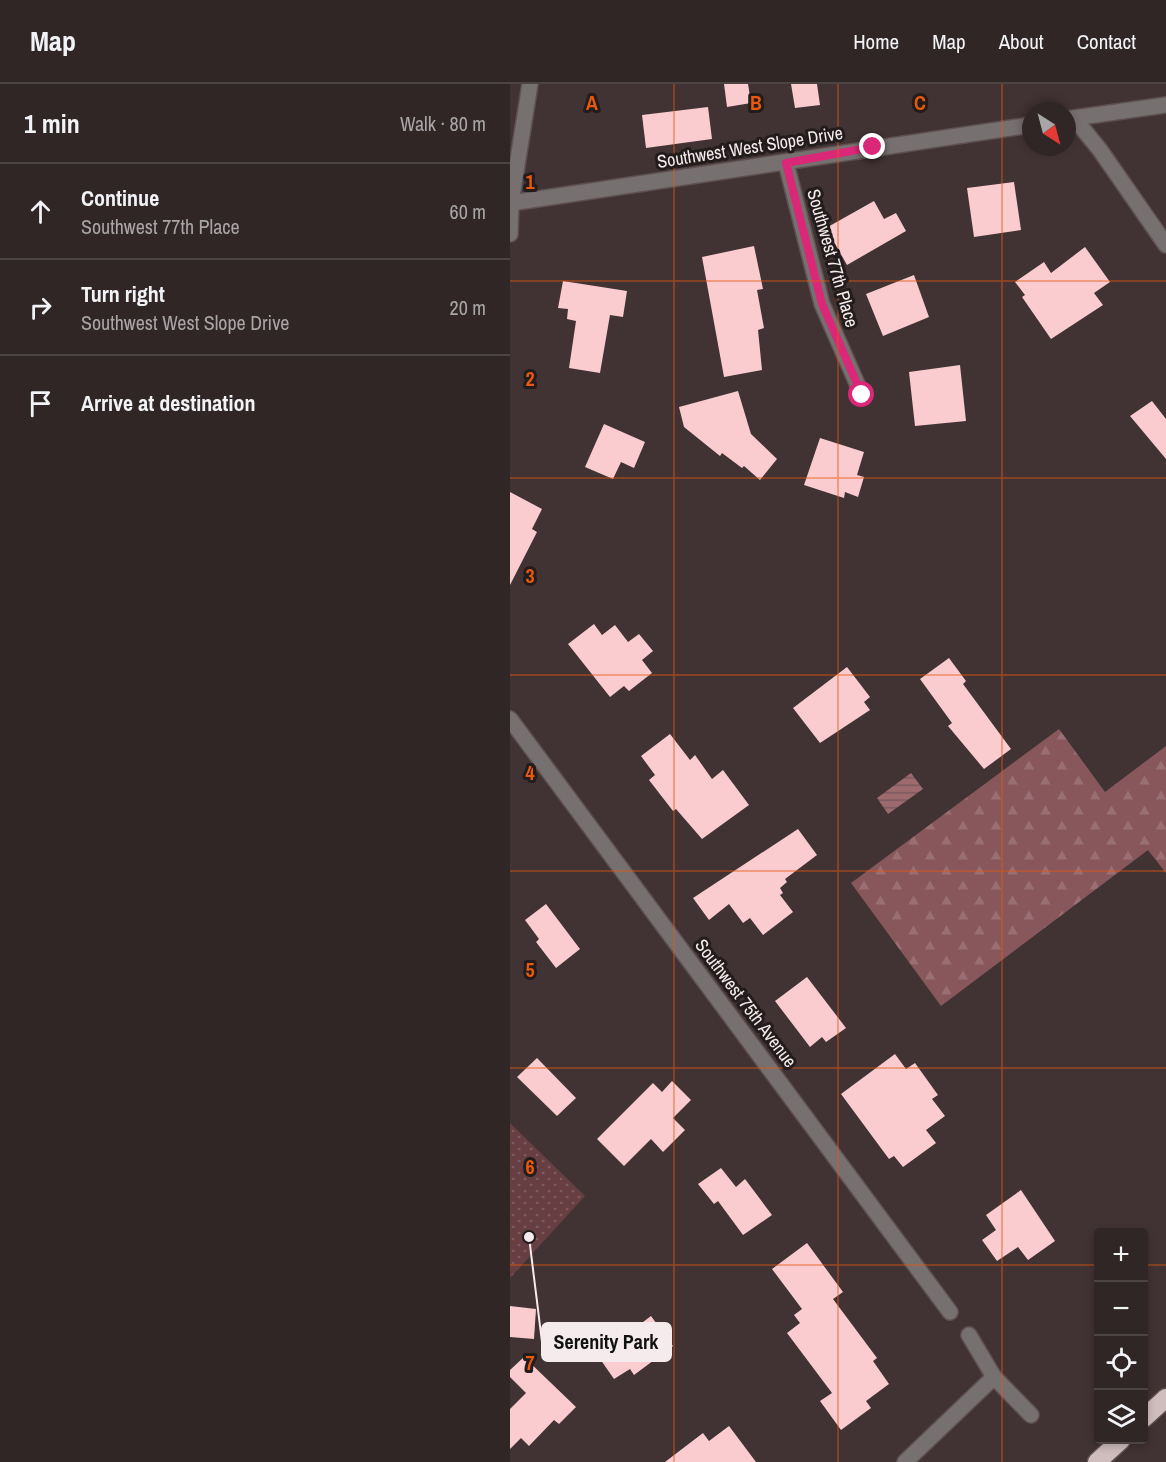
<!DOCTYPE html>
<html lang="en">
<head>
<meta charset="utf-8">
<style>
  :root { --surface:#312626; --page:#3d3232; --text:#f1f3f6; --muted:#a8a5a7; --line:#4c4343 }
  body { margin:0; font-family:"Archivo Narrow",sans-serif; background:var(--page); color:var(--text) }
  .controls { position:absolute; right:18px; bottom:18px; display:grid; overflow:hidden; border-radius:6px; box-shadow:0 3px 9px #0003 }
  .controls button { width:54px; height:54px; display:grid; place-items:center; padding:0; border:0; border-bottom:2px solid var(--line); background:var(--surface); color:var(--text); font:30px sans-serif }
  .compass { position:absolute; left:512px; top:18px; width:54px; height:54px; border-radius:50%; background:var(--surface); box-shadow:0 3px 9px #0003; rotate:144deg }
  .stop { position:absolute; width:18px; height:18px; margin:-14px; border:4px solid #db2777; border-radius:50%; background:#fff }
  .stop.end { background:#db2777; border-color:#fff; box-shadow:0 2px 6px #0008 }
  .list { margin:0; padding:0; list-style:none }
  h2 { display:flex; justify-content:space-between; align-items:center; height:78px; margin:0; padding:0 24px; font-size:26px }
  h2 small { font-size:20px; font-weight:400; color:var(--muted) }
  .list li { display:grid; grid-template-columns:39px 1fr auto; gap:18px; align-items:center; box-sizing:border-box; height:96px; padding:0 24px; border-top:2px solid var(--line) }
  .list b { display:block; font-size:22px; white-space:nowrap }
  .list p { margin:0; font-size:20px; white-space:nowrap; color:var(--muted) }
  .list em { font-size:20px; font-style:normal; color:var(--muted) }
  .icon { flex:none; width:33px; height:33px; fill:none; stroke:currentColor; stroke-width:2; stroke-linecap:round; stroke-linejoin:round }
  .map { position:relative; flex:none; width:656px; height:1378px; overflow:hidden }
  header { display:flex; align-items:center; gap:36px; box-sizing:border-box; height:84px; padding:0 30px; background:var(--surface); border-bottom:2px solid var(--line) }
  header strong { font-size:28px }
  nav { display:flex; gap:33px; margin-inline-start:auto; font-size:21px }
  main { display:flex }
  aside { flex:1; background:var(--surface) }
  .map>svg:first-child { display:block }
</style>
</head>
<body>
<header>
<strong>Map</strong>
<nav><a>Home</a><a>Map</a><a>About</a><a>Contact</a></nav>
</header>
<main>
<aside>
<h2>1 min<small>Walk · 80 m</small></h2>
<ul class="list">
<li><svg class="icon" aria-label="ahead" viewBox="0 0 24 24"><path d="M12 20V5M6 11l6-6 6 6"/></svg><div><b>Continue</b><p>Southwest 77th Place</p></div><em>60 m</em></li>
<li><svg class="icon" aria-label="right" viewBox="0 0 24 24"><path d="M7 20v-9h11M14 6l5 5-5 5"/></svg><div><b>Turn right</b><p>Southwest West Slope Drive</p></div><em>20 m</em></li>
<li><svg class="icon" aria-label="arrive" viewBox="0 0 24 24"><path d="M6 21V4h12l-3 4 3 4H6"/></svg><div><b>Arrive at destination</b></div></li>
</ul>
</aside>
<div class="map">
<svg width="656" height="1378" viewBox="0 0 656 1378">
  <defs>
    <pattern id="forest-firs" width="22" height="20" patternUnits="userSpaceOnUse" patternTransform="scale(1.5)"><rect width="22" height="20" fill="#88575b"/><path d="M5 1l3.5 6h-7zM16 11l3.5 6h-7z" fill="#996f73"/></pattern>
    <pattern id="park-dots" width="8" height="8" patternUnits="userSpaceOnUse" patternTransform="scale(1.5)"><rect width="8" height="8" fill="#673f42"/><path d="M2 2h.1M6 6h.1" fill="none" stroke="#7d5b5d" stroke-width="1.8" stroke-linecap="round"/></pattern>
    <pattern id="water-rules" width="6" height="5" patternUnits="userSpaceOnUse" patternTransform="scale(1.5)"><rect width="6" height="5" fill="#9d6a6e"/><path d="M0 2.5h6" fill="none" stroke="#785a5c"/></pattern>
  </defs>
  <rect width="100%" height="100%" fill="#413233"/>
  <path fill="url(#forest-firs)" d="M 549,645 L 595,708 L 656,662 L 656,789 L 638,766 L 431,922 L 341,799 Z"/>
  <path fill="url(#park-dots)" d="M 0,1039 L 75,1112 L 0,1194 Z"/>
  <path fill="url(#water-rules)" d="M 401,689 L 413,705 L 378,730 L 367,714 Z"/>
  <g fill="#facccf">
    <path d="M 214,0 L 238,0 L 241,19 L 217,23 Z"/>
    <path d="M 281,0 L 307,0 L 310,21 L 285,24 Z"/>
    <path d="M 198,23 L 202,55 L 136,64 L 132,31 Z"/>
    <path d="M 504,98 L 511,146 L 464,153 L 457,104 Z"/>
    <path d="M 364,117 L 374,135 L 386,129 L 396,147 L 337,181 L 316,144 Z"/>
    <path d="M 244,162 L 253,205 L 247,206 L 254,244 L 248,246 L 252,286 L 214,293 L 192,173 Z"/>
    <path d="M 575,163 L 600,198 L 584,209 L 593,221 L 541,255 L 512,213 L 515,211 L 505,198 L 534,178 L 541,189 Z"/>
    <path d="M 404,191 L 419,233 L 373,252 L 356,210 Z"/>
    <path d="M 53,197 L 117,207 L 113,233 L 100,231 L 90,289 L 59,284 L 66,237 L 57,235 L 58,225 L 48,224 Z"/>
    <path d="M 450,281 L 456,337 L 405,342 L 399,288 Z"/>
    <path d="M 228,307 L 241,350 L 267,375 L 250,396 L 234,382 L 232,384 L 212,369 L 210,372 L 174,343 L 169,323 Z"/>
    <path d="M 642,317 L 656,335 L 656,375 L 620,332 Z"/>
    <path d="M 94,340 L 135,358 L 124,384 L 111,378 L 103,395 L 75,383 Z"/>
    <path d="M 310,354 L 354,368 L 347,391 L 354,393 L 348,413 L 335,408 L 334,414 L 294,401 Z"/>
    <path d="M 0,408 L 32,425 L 22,445 L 27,448 L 0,501 Z"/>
    <path d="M 84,540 L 92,551 L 105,541 L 118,558 L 129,550 L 143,567 L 132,576 L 142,589 L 119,607 L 114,602 L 100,613 L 58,560 Z"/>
    <path d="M 439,574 L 456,597 L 453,600 L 501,665 L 474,685 L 438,642 L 442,639 L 410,595 Z"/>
    <path d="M 337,583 L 360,613 L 354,618 L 360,626 L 310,659 L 283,624 Z"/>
    <path d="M 160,650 L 180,676 L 185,671 L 202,695 L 213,686 L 239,721 L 192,755 L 166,725 L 163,727 L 139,696 L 145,691 L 131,672 Z"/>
    <path d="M 288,745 L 307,771 L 275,795 L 277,798 L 270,804 L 273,809 L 270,811 L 283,828 L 253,851 L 240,834 L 233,839 L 219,820 L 199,836 L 183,814 Z"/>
    <path d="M 36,820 L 70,865 L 46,884 L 26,858 L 29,855 L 15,836 Z"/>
    <path d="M 297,893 L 336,944 L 316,958 L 312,953 L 300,963 L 265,917 Z"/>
    <path d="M 385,970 L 396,985 L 405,979 L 428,1011 L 422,1015 L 435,1032 L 416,1046 L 426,1059 L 393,1083 L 384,1072 L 379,1075 L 331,1010 Z"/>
    <path d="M 27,974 L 66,1014 L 47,1032 L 7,993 Z"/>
    <path d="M 162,997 L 181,1016 L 163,1034 L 175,1046 L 153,1068 L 141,1055 L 114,1082 L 87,1055 L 143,999 L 152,1008 Z"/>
    <path d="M 211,1084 L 226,1103 L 235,1095 L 262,1131 L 233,1151 L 208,1117 L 204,1120 L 188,1100 Z"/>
    <path d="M 511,1106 L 545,1157 L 518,1176 L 508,1163 L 487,1177 L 472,1156 L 486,1146 L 476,1131 Z"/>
    <path d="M 297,1159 L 333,1208 L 323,1215 L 367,1274 L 363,1277 L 379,1300 L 356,1317 L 361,1324 L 331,1346 L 310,1317 L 322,1309 L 277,1249 L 290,1239 L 284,1231 L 292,1225 L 262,1185 Z"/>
    <path d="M 0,1222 L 26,1225 L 24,1255 L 0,1253 Z"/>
    <path d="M 141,1232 L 163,1262 L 124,1291 L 120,1285 L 104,1295 L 88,1272 Z"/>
    <path d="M 14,1273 L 66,1323 L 49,1340 L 44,1336 L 19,1362 L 11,1354 L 0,1365 L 0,1325 L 16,1309 L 0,1293 L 0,1286 Z"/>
    <path d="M 219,1342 L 246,1378 L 155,1378 L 193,1349 L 199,1357 Z"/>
  </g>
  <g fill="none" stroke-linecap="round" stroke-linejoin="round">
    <defs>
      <g id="minor">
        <path d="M 564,34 L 590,66 L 656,161"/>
        <path d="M 557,35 L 656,21"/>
        <path d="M 276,79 L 312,220 L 352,311"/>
        <path d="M 1,119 L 521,41"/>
        <path d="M 0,150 L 1,119 L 20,0"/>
        <path d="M 0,635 L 440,1228"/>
        <path d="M 459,1251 L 484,1293 L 521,1331"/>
        <path d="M 395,1378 L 484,1293"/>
      </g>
      <g id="highway">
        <path d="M 634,1334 L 656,1314"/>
        <path d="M 587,1378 L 611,1356"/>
      </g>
    </defs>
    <use href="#minor" stroke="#5e5051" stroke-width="18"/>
    <use href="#highway" stroke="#5e5051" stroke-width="21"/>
    <use href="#minor" stroke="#777070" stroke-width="15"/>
    <use href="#highway" stroke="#d0bdbe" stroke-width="18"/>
  </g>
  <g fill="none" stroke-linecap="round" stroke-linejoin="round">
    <path stroke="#db2777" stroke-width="8" d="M 352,311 L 312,220 L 276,79 L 363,63"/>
  </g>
  <path fill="none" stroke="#e8590c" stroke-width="1.5" stroke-opacity="0.55" d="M 164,0 L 164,1378M 328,0 L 328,1378M 492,0 L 492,1378M 0,197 L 656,197M 0,394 L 656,394M 0,591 L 656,591M 0,787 L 656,787M 0,984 L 656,984M 0,1181 L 588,1181M 634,1181 L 656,1181"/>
  <g text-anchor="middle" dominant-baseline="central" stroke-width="6" stroke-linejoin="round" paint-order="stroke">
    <g font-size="18" fill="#f5ebec" stroke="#231c1c">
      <text transform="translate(240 63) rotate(-9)">Southwest West Slope Drive</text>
      <text transform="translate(323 174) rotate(74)">Southwest 77th Place</text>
      <text transform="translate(236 919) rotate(53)">Southwest 75th Avenue</text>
    </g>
  </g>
  <g font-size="20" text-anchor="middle" font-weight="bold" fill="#e8590c" stroke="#231c1c" stroke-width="6" stroke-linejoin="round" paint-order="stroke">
    <text x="82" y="26">A</text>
    <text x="246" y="26">B</text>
    <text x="410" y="26">C</text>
    <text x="20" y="105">1</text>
    <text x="20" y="302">2</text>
    <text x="20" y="499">3</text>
    <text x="20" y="696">4</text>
    <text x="20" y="893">5</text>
    <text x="20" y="1090">6</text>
    <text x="20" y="1286">7</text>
  </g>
  <path fill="none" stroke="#f5ebec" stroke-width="2" d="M19 1153L32 1258"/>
  <circle fill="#f5ebec" stroke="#231c1c" stroke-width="2" cx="19" cy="1153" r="6"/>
  <rect fill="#f5ebec" stroke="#f5ebec" stroke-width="2" x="32" y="1239" width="129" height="38" rx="6"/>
  <g font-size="20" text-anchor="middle" font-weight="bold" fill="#111">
    <text x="96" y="1265">Serenity Park</text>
  </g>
</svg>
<div class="controls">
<button>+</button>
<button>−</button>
<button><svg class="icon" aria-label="locate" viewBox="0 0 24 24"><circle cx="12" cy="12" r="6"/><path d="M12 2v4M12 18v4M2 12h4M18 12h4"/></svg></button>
<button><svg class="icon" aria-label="layers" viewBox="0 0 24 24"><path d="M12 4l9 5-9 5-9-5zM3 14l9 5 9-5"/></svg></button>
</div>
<svg class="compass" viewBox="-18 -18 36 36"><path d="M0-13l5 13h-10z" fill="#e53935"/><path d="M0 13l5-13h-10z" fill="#a8a5a7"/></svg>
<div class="stop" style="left:352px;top:311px"></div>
<div class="stop end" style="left:363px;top:63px"></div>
</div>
</main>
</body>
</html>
